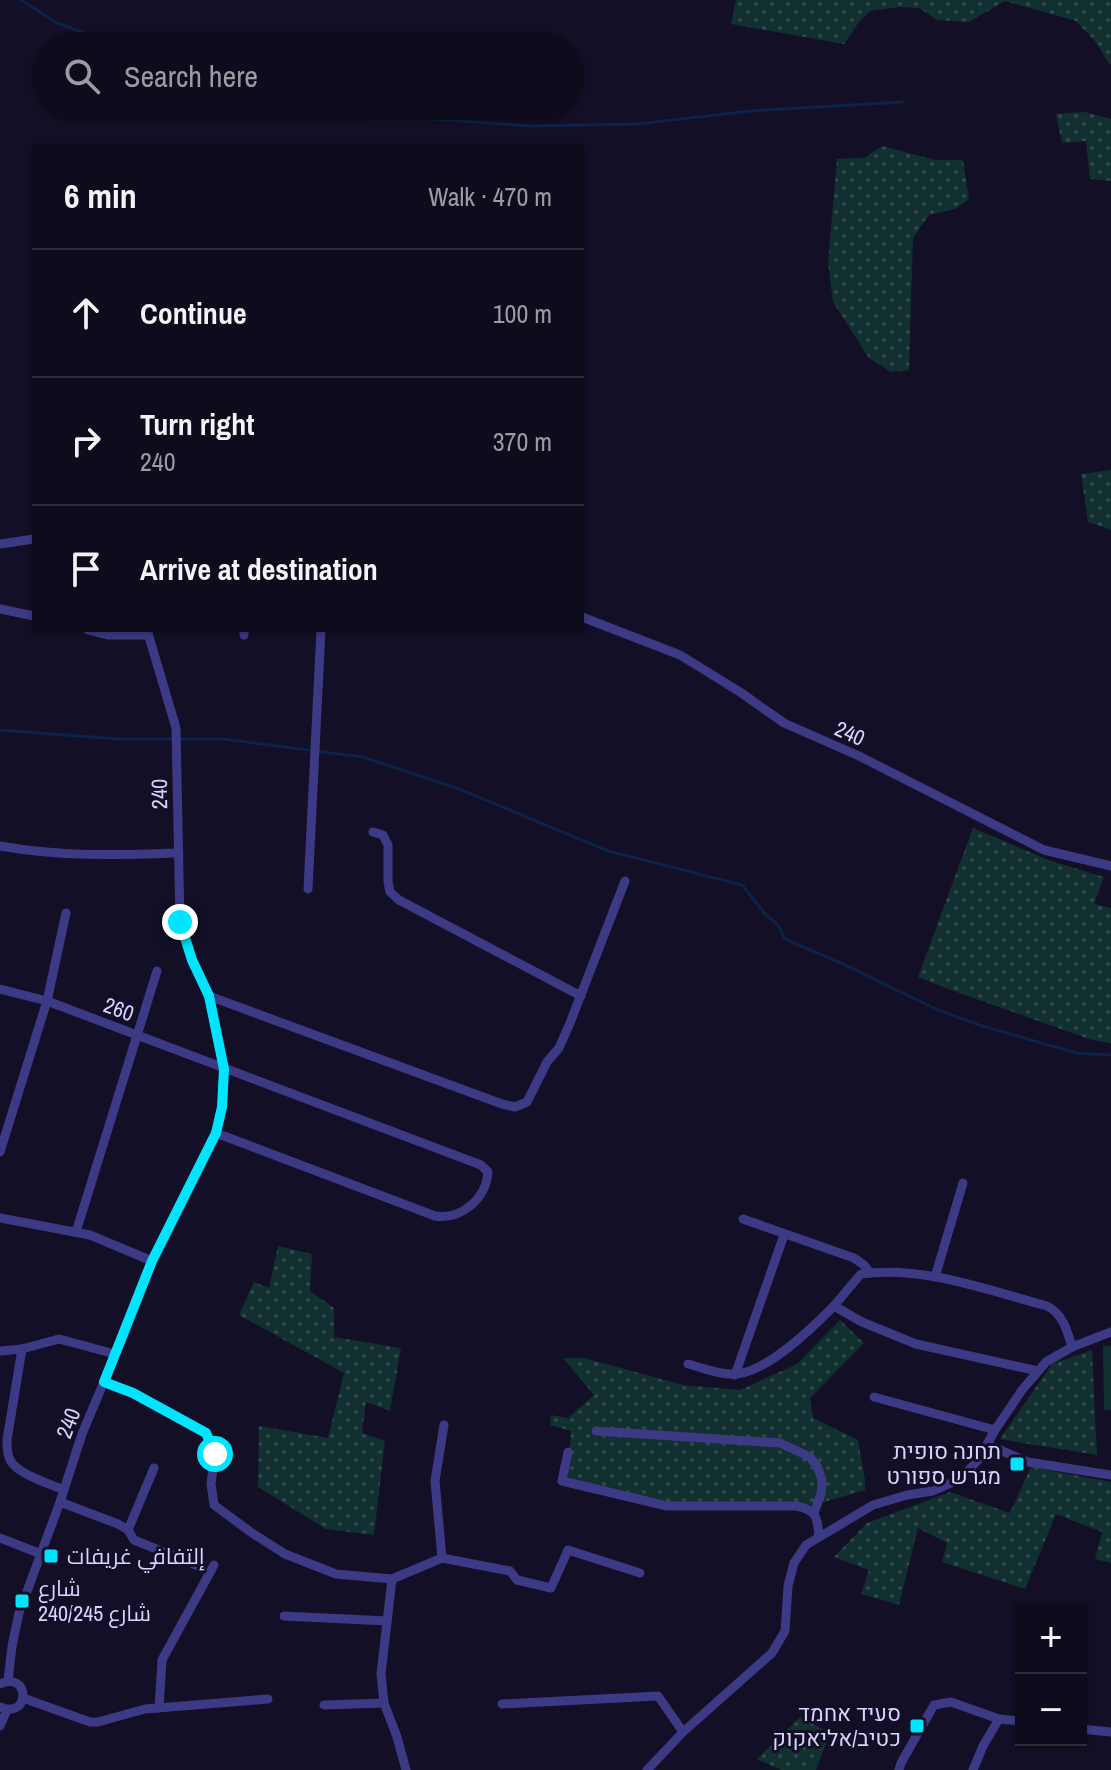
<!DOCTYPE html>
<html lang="en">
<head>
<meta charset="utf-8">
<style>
  :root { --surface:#0e0b1c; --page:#1c1929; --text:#f1f3f6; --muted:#9b9ba3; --line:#2e2b3b }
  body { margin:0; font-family:"Archivo Narrow",Cairo,Heebo,sans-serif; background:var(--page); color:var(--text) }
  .controls { position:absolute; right:24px; bottom:24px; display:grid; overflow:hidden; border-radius:0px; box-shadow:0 2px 6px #0004 }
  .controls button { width:72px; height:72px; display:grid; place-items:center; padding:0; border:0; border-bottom:2px solid var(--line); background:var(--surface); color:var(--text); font:40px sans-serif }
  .stop { position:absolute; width:24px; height:24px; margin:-18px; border:6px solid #00e5ff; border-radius:50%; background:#fff }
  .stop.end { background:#00e5ff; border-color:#fff; box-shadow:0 2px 8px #0008 }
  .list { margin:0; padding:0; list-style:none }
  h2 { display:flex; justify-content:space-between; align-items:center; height:104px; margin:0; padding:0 32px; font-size:34px }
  h2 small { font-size:26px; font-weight:400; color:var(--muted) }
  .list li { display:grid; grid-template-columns:52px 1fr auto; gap:24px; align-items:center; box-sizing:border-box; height:128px; padding:0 32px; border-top:2px solid var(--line) }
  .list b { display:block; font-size:30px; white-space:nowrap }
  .list p { margin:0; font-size:26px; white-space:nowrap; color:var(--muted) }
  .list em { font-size:26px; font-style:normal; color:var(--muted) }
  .icon { flex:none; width:44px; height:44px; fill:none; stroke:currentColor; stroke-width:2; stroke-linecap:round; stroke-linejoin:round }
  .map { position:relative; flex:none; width:1111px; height:1770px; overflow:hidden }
  .search { position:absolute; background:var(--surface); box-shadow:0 2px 6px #0004; left:32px; top:32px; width:552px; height:88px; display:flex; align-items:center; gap:20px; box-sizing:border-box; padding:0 28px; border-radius:44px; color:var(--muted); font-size:30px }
  .panel { position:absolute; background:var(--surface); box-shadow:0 2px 6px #0004; left:32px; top:144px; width:552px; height:488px; border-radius:0px }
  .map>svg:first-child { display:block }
</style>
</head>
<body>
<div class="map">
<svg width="1111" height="1770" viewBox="0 0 1111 1770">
  <defs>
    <pattern id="grass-dots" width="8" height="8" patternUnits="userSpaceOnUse" patternTransform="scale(2)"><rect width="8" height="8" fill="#12302f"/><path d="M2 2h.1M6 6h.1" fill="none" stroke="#344d4e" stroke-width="1.8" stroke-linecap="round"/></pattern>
  </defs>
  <rect width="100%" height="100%" fill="#130f26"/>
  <g fill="url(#grass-dots)">
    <path d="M 736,0 L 1111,0 L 1111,64 L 1109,64 L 1095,41 L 1076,21 L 1005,1 L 969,22 L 937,20 L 919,8 L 900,7 L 870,11 L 859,22 L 844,44 L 731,24 Z"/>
    <path d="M 1085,112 L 1111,119 L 1111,181 L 1090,179 L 1086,141 L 1062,143 L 1056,114 Z"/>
    <path d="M 882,146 L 935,160 L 963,160 L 969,199 L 955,209 L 929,215 L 913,238 L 909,370 L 891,372 L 869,358 L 833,302 L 828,263 L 837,159 L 864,158 Z"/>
    <path d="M 1111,470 L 1111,530 L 1088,522 L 1081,474 Z"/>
    <path d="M 973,828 L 1051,861 L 1104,877 L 1094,904 L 1111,908 L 1111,1043 L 1092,1040 L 951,990 L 918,977 Z"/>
    <path d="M 278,1246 L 312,1254 L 310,1291 L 334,1308 L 334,1337 L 401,1348 L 390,1411 L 366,1402 L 362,1433 L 385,1441 L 374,1535 L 326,1529 L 258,1487 L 259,1426 L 328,1438 L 344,1373 L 239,1315 L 254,1282 L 269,1288 Z"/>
    <path d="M 840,1320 L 864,1343 L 810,1398 L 813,1418 L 858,1440 L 865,1480 L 865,1490 L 814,1505 L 658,1504 L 568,1481 L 571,1431 L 550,1425 L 551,1415 L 568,1418 L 594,1395 L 563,1358 L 584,1358 L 683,1385 L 740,1390 L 797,1364 Z"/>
    <path d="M 1092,1350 L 1097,1455 L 1000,1439 L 1052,1364 Z"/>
    <path d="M 1031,1467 L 1111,1482 L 1111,1563 L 1095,1559 L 1102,1532 L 1056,1514 L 1025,1589 L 942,1562 L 947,1543 L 918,1528 L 899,1605 L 861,1594 L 869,1570 L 834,1557 L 867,1523 L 950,1492 L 1010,1513 Z"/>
    <path d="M 800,1717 L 830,1733 L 816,1770 L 781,1770 L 757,1759 Z"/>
  </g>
  <path fill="#12302f" d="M 1103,1346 L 1111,1346 L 1111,1410 L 1104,1410 Z"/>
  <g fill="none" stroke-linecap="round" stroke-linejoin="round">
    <g stroke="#0c2248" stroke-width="3">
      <path d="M 21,0 L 57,23 L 120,46"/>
      <path d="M 309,106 L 374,119 L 430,119 L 531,126 L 637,124 L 751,111 L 902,102"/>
      <path d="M 0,730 L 119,739 L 223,739 L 362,757 L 459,789 L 608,851 L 742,885 L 765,914 L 778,925 L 785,939 L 841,963 L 938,1010 L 979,1025 L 1076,1053 L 1111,1055"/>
    </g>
    <g stroke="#3d3a85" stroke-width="9">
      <path d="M 0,544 L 34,539"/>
      <path d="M 0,609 L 34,616"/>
      <path d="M 582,617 L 680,655 L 740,692 L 784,723 L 859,756 L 1044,850 L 1111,866"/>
      <path d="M 88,630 L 108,635 L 148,635"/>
      <path d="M 244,630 L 244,635"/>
      <path d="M 373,832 L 383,835 L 388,845 L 388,882 L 390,892 L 399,900 L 581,996"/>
      <path d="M 0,846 C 59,857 119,855 179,853"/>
      <path d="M 308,889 L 321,630"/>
      <path d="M 0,989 L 47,1001 L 481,1165 L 488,1172 C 486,1199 461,1220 435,1216 L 216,1133"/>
      <path d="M 209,996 L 502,1104 L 515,1107 L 527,1102 L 547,1062 L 559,1048 L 570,1023 L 625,881"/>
      <path d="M 0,1152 L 47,1001 L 66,913"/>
      <path d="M 0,1218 L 90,1235 L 152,1261"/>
      <path d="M 743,1219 L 854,1258 L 864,1265 L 870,1273"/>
      <path d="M 76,1232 L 157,971"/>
      <path d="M 935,1277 L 963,1183"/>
      <path d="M 834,1306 L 862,1322 L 916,1344 L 1038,1371"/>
      <path d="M 22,1349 L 7,1440 C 7,1447 7,1454 10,1460 C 17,1474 50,1484 64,1490"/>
      <path d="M 0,1351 L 22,1349 L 59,1339 L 115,1354"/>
      <path d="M 688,1364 C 703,1368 720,1375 736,1374 C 767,1372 811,1329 832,1308 C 842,1297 851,1285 861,1274 C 922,1265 987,1290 1047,1306 C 1063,1314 1067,1330 1072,1347"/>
      <path d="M 735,1375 L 784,1235"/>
      <path d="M 104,1382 L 133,1393 L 206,1433 L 215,1454 L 211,1484 L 214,1505 L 252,1533 L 285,1554 L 336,1574 L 392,1579 L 442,1558 L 435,1481 L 444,1425"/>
      <path d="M 874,1397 L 995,1430"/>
      <path d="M 596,1431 L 780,1443 L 810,1457 L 817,1466 L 822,1480 L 821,1494 L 814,1513"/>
      <path d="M 988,1445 L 1028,1462 L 1111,1475"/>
      <path d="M 568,1452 L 562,1481 L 667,1506 L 796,1506 C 817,1510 817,1517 819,1536"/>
      <path d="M 60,1502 L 118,1524 L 128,1530 L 134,1540 L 201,1567"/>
      <path d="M 128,1530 L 154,1468"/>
      <path d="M 0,1538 L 41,1554"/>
      <path d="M 442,1558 L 510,1571 L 517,1580 L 551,1588 L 568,1550 L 640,1573"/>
      <path d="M 392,1579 L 381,1674 L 384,1703 L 397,1737 L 406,1770"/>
      <path d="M 284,1616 L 387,1621"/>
      <path d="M 8,1681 L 12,1646 L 19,1613 L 60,1502 L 82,1434 L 124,1334 L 152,1261 L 216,1133 L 222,1107 L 224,1069 L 209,996 L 192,960 L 180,922 L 176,728 L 147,630"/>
      <path d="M 0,1684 C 30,1670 31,1720 0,1707"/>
      <path d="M 23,1698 L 90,1722 L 98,1722 L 145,1709 L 268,1699"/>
      <path d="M 502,1704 L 658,1696 L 683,1732"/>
      <path d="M 324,1705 L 384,1703"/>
      <path d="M 159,1708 L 162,1660 L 214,1565"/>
      <path d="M 0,1726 L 7,1710"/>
      <path d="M 1081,1729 L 1111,1732"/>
      <path d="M 647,1770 L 683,1732 L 772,1653 L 785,1631 L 788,1586 L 794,1563 L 806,1545 L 873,1505 L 907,1495 L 933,1491 L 951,1483 L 967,1472 L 979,1459 L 995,1430 L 1022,1390 L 1046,1362 L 1072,1347 L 1111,1332"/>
      <path d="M 899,1770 L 901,1763 L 934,1705 L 951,1702 L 999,1719 L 1021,1721"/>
      <path d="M 973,1770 L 983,1746 L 999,1719"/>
    </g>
  </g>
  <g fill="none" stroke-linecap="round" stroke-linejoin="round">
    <path stroke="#00e5ff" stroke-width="10" d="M 180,922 L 192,960 L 209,996 L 224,1069 L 222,1107 L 216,1133 L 152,1261 L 104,1382 L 133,1393 L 206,1433 L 215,1454"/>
  </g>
  <g fill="#00e5ff" stroke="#130f26" stroke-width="3">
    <rect x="1009" y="1456" width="16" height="16" rx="4"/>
    <rect x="43" y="1548" width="16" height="16" rx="4"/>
    <rect x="14" y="1593" width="16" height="16" rx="4"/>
    <rect x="909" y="1718" width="16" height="16" rx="4"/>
  </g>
  <g text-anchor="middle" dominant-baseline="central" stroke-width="6" stroke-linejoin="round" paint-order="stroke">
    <g font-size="22" fill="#d9d4ff" stroke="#130f26">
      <text transform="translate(850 733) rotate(24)">240</text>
      <text transform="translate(159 794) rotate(-91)">240</text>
      <text transform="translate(119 1009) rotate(20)">260</text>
      <text transform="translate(68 1423) rotate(-69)">240</text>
    </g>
    <g font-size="22" fill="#d9d4ff" stroke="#130f26" text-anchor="end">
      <text x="1001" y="1451">תחנה סופית<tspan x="1001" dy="25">מגרש ספורט</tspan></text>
      <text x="67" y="1556" text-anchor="start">إلتفافي غريفات</text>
      <text x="38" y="1588" text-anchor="start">شارع<tspan x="38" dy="25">240/شارع 245</tspan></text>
      <text x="901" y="1713">סעיד אחמד<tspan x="901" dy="25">כטיב/אליאקוק</tspan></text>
    </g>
  </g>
</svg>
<div class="controls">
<button>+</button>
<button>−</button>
</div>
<div class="stop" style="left:215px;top:1454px"></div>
<div class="stop end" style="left:180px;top:922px"></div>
<div class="search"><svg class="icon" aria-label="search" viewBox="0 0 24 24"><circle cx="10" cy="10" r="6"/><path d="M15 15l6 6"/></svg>Search here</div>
<section class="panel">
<h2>6 min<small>Walk · 470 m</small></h2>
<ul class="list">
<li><svg class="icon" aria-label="ahead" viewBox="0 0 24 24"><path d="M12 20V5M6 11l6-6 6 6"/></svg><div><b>Continue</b></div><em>100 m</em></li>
<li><svg class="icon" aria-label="right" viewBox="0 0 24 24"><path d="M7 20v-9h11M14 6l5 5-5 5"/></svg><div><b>Turn right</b><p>240</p></div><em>370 m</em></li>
<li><svg class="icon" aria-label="arrive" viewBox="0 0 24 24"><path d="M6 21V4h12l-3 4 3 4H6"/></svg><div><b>Arrive at destination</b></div></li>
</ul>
</section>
</div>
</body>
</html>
